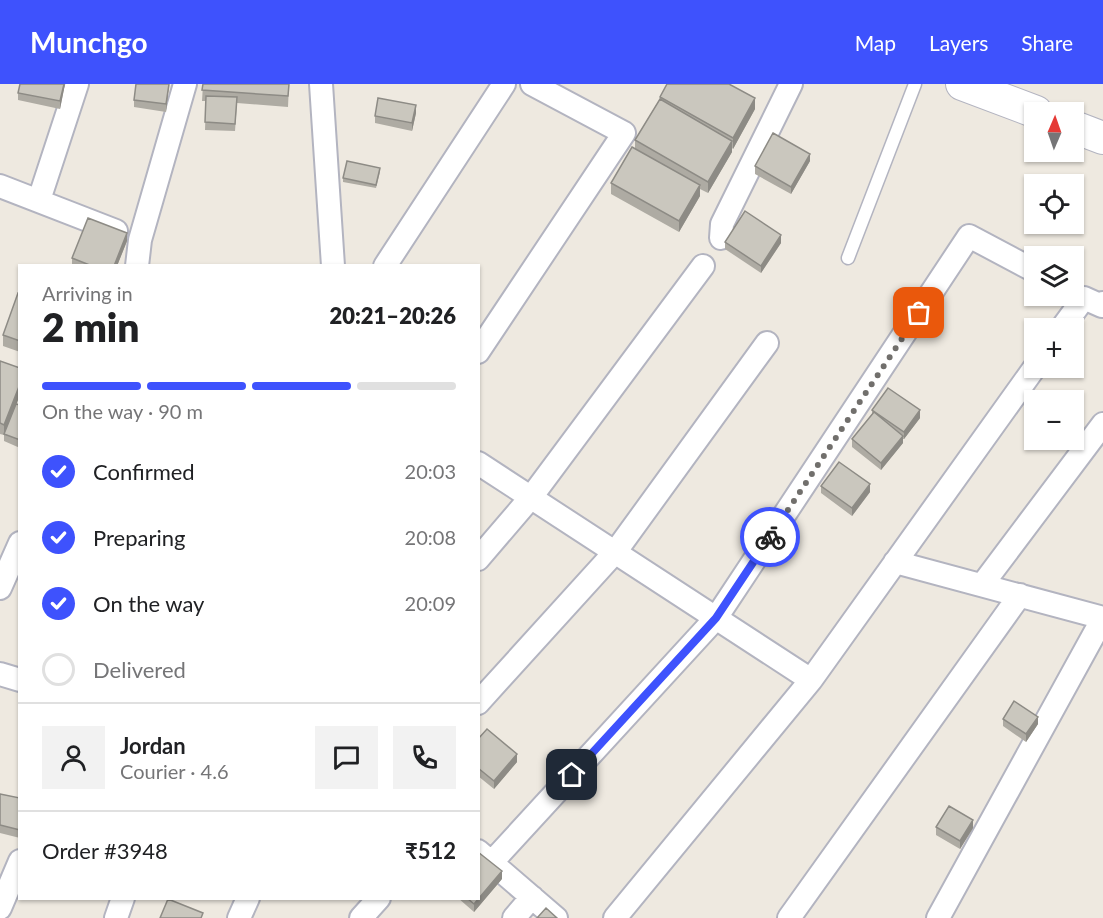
<!DOCTYPE html>
<meta charset="utf-8">
<style>
:root{--surface:#fff;--page:#f2f2f2;--text:#202124;--muted:#757577;--line:#e0e0e0;--accent:#3e52fd}
body{margin:0;font-family:Lato,sans-serif;background:var(--page);color:var(--text);height:100vh;display:flex;flex-direction:column;font-size:22px;white-space:nowrap}
*{box-sizing:border-box;margin:0}
p{font-size:20px;color:var(--muted)}
.icon{flex:none;width:33px;height:33px;fill:none;stroke:currentColor;stroke-width:2;stroke-linecap:round;stroke-linejoin:round}
.map{position:relative;flex:1;overflow:hidden}
.panel{position:absolute;left:18px;top:180px;width:462px;height:636px;display:flex;flex-direction:column;background:var(--surface);border-radius:0px;box-shadow:0 2px 4px #0004}
.panel>*{flex:none}
.needle{width:39px;rotate:2deg}
.buttons{position:absolute;left:1024px;top:18px;display:grid;gap:12px}
.buttons a{display:grid;place-items:center;width:60px;height:60px;border-radius:0px;background:var(--surface);box-shadow:0 2px 4px #0004;font-size:30px}
.pin{position:absolute;display:grid;place-items:center;width:51px;height:51px;color:#fff;margin:-26px;border-radius:12px;box-shadow:0 3px 9px #0006}
.courier{position:absolute;display:grid;place-items:center;width:60px;height:60px;margin:-30px;border:4px solid #3e52fd;border-radius:50%;background:#fff;color:#222;box-shadow:0 2px 8px #0007}
.headline em{font-style:normal;font-weight:800}
.headline div{display:flex;flex-direction:column-reverse}
.headline{display:flex;align-items:center;justify-content:space-between;height:102px;padding:0 24px}
h1{font-size:39px;font-weight:800;line-height:45px}
.bar{display:grid;grid-template-columns:repeat(4,1fr);gap:9px 6px;align-content:center;height:72px;padding:0 24px}
.bar i{height:8px;border-radius:4px;background:var(--line)}
.bar .selected{background:var(--accent)}
.bar p{grid-column:span 4}
.line{display:flex;align-items:center;gap:15px;padding:0 24px;border-top:2px solid var(--line)}
.line div{flex:1}
.round{display:grid;place-items:center;flex:none;width:63px;height:63px;border-radius:0px;background:var(--page)}
ol{padding:0 24px;list-style:none}
li{display:flex;align-items:center;gap:18px;height:66px}
li p{margin-inline-start:auto}
li .icon{padding:6px;border-radius:50%;background:var(--accent);color:#fff;stroke-width:4}
li:last-child{color:var(--muted)}
li i{width:33px;height:33px;border:3px solid var(--line);border-radius:50%}
header{display:flex;align-items:center;gap:36px;box-sizing:border-box;height:84px;padding:0 30px;background:var(--accent);color:#fff}
header strong{font-size:28px}
nav{display:flex;gap:33px;margin-inline-start:auto;font-size:21px}
.map>svg:first-child{display:block}
</style>
<header>
<strong>Munchgo</strong>
<nav><a>Map</a><a>Layers</a><a>Share</a></nav>
</header>
<div class="map">
<svg width="1103" height="834" viewBox="0 0 1103 834">
<rect width="100%" height="100%" fill="#eee9e0"/>
<g fill="none" stroke-linecap="round" stroke-linejoin="round">
<defs>
<path id="lane" d="M848,174l67,-174"/>
<path id="street" d="M321,0l12,182
M0,102l116,45
M39,116l38,-116
M721,154l1,-14 69,-140
M137,182l3,-26 45,-156
M385,182l119,-182
M1062,244l22,-30 18,8 1,-3
M478,268l146,-219 -92,-49
M478,379l333,217
M478,475l54,-63 171,-230
M895,478l208,56
M982,501l121,-161
M0,504l20,-45
M0,590l20,6
M478,619l138,-152 151,-208
M478,767l78,67
M492,778l224,-244 253,-382 66,35
M0,824l20,-47
M116,834l7,-20
M239,834l9,-20
M361,834l18,-20
M514,834l18,-21
M615,834l196,-238 224,-313
M789,834l231,-323
M938,834l165,-300"/>
<path id="secondary" d="M962,0l74,28
M1074,43l29,11"/>
</defs>
<use href="#lane" stroke="#b3b4c0" stroke-width="15"/>
<use href="#street" stroke="#b3b4c0" stroke-width="26"/>
<use href="#secondary" stroke="#b3b4c0" stroke-width="34"/>
<use href="#lane" stroke="#fff" stroke-width="12"/>
<use href="#street" stroke="#fff" stroke-width="22"/>
<use href="#secondary" stroke="#fff" stroke-width="32"/>
</g>
<path fill="#aeaba3" d="M20,0h45l-5,25 -42,-9v-7z
M169,0l-3,28 -32,-5v-7z
M203,0h86l-1,23 -51,-4 -2,28 -30,-1 1,-29h-4z
M660,13l95,12 -22,40 -1,-1v4l-24,41 -8,-4v7l-21,36 -68,-38v-11l24,-34v-9l25,-41z
M416,29l-4,18 -37,-8v-7z
M810,77l-19,33 -36,-20v-8z
M380,88l-4,16 -33,-6v-4z
M127,157l-10,25h-45v-8z
M725,158l56,1 -20,30 -36,-24z
M20,210v58l-17,-6v-11z
M0,277l14,47 4,-4v-4l2,-4v52l-16,-7v-6l-4,-1z
M872,326l48,8 -16,21h-1v4l-22,27 -29,-23v-8l20,-25z
M821,402l49,6 -18,24 -31,-23z
M1003,635l35,5 -12,18 -23,-16z
M478,655l39,23 -23,27 -16,-13z
M0,710l20,4v40l-20,-5z
M936,743l37,1 -13,21 -24,-14z
M502,795l-28,33 -16,-14h20z"/>
<path fill="#8d8b85" d="M64,0h1l-5,25v-8z
M169,0l-3,28v-8z
M755,14v11l-22,40v-11z
M416,21v8l-4,18v-8z
M732,57v11l-24,41v-11z
M810,70v7l-19,33v-7z
M700,101v11l-21,36v-11z
M127,149v8l-10,25h-3z
M781,151v8l-20,30v-7z
M20,300v11l-16,41v-11z
M920,326v8l-16,21v-7z
M903,352v7l-22,27v-7z
M870,400v8l-18,24v-8z
M1038,633v7l-12,18v-8z
M517,670v8l-23,27v-8z
M973,736v8l-13,21v-8z
M502,787v8l-28,33v-8z"/>
<path fill="#cac7be" stroke="#8d8b85" stroke-width="1.5" d="M20,0h44l-4,17 -42,-8z
M136,0h33l-3,20 -32,-4z
M203,0h86l-1,12 -86,-6z
M667,0h62l26,14 -22,40 -73,-41z
M206,12l31,1 -2,27 -30,-2z
M378,14l38,7 -4,18 -37,-7z
M660,15l72,42 -24,41 -73,-42z
M773,49l37,21 -19,33 -36,-21z
M632,63l68,38 -21,36 -68,-38z
M347,77l33,7 -4,17 -33,-7z
M745,127l36,24 -20,31 -36,-24z
M88,134l39,15 -13,33h-22l-20,-8z
M18,209l2,1v47l-17,-6z
M0,277l20,7v16l-16,41 -4,-2z
M888,304l32,22 -16,22 -32,-22z
M16,320l4,1v35l-16,-6z
M874,328l29,24 -22,27 -29,-24z
M839,378l31,22 -18,24 -31,-22z
M1014,617l24,16 -12,17 -23,-15z
M487,645l30,25 -23,27 -16,-13v-29z
M0,710l20,4v32l-20,-5z
M949,722l24,14 -13,21 -24,-14z
M478,768l24,19 -28,33 -7,-6h11z
M168,815l35,14 -2,5h-41z
M546,824l11,10h-20z"/>
<g fill="none" stroke-linecap="round" stroke-linejoin="round">
<path stroke="#716f6c" stroke-width="6" stroke-dasharray="0 10.8" d="M770,453l149,-224"/>
<path stroke="#3e52fd" stroke-width="8" d="M572,691l144,-157 54,-81"/>
</g>
</svg>
<div class="buttons">
<a><svg class="needle" viewBox="-14 -14 28 28"><path d="M0-13l5 13h-10z" fill="#e53935"/><path d="M0 13l5-13h-10z" fill="#757577"/></svg></a>
<a><svg class="icon" aria-label="locate" viewBox="0 0 24 24"><circle cx="12" cy="12" r="6"/><path d="M12 2v4M12 18v4M2 12h4M18 12h4"/></svg></a>
<a><svg class="icon" aria-label="layers" viewBox="0 0 24 24"><path d="M12 4l9 5-9 5-9-5zM3 14l9 5 9-5"/></svg></a>
<a>+</a>
<a>−</a>
</div>
<div class="pin" style="left:919px;top:229px;background:#ea580c"><svg class="icon" aria-label="bag" viewBox="0 0 24 24"><path d="M5 8h14l-1 12H6zM9 8a3 3 0 0 1 6 0"/></svg></div>
<div class="pin" style="left:572px;top:691px;background:#1f2937"><svg class="icon" aria-label="home" viewBox="0 0 24 24"><path d="M3 11l9-7 9 7M6 9v11h12V9"/></svg></div>
<div class="courier" style="left:770px;top:453px"><svg class="icon" aria-label="bike" viewBox="0 0 24 24"><circle cx="6" cy="16" r="4"/><circle cx="18" cy="16" r="4"/><path d="M6 16l4-8h5l3 8M10 8l3 8H6M13 5h3"/></svg></div>
<section class="panel">
<div class="headline"><div><h1>2 min</h1><p>Arriving in</p></div><em>20:21–20:26</em></div>
<div class="bar"><i class="selected"></i><i class="selected"></i><i class="selected"></i><i></i><p>On the way · 90 m</p></div>
<ol>
<li><svg class="icon" aria-label="check" viewBox="0 0 24 24"><path d="M5 12l5 5 9-10"/></svg>Confirmed<p>20:03</p></li>
<li><svg class="icon" aria-label="check" viewBox="0 0 24 24"><path d="M5 12l5 5 9-10"/></svg>Preparing<p>20:08</p></li>
<li><svg class="icon" aria-label="check" viewBox="0 0 24 24"><path d="M5 12l5 5 9-10"/></svg>On the way<p>20:09</p></li>
<li><i></i>Delivered</li>
</ol>
<div class="line" style="height:108px"><a class="round"><svg class="icon" aria-label="person" viewBox="0 0 24 24"><circle cx="12" cy="8" r="4"/><path d="M4 21q1-7 8-7t8 7"/></svg></a><div><b>Jordan</b><p>Courier · 4.6</p></div><a class="round"><svg class="icon" aria-label="chat" viewBox="0 0 24 24"><path d="M4 5h16v11H9l-5 4z"/></svg></a><a class="round"><svg class="icon" aria-label="phone" viewBox="0 0 24 24"><path d="M5 4h4l2 5-3 2q2 4 5 5l2-3 5 2v4C11 20 4 13 5 4z"/></svg></a></div>
<div class="line" style="height:78px"><div>Order #3948</div><b>₹512</b></div>
</section>
</div>
